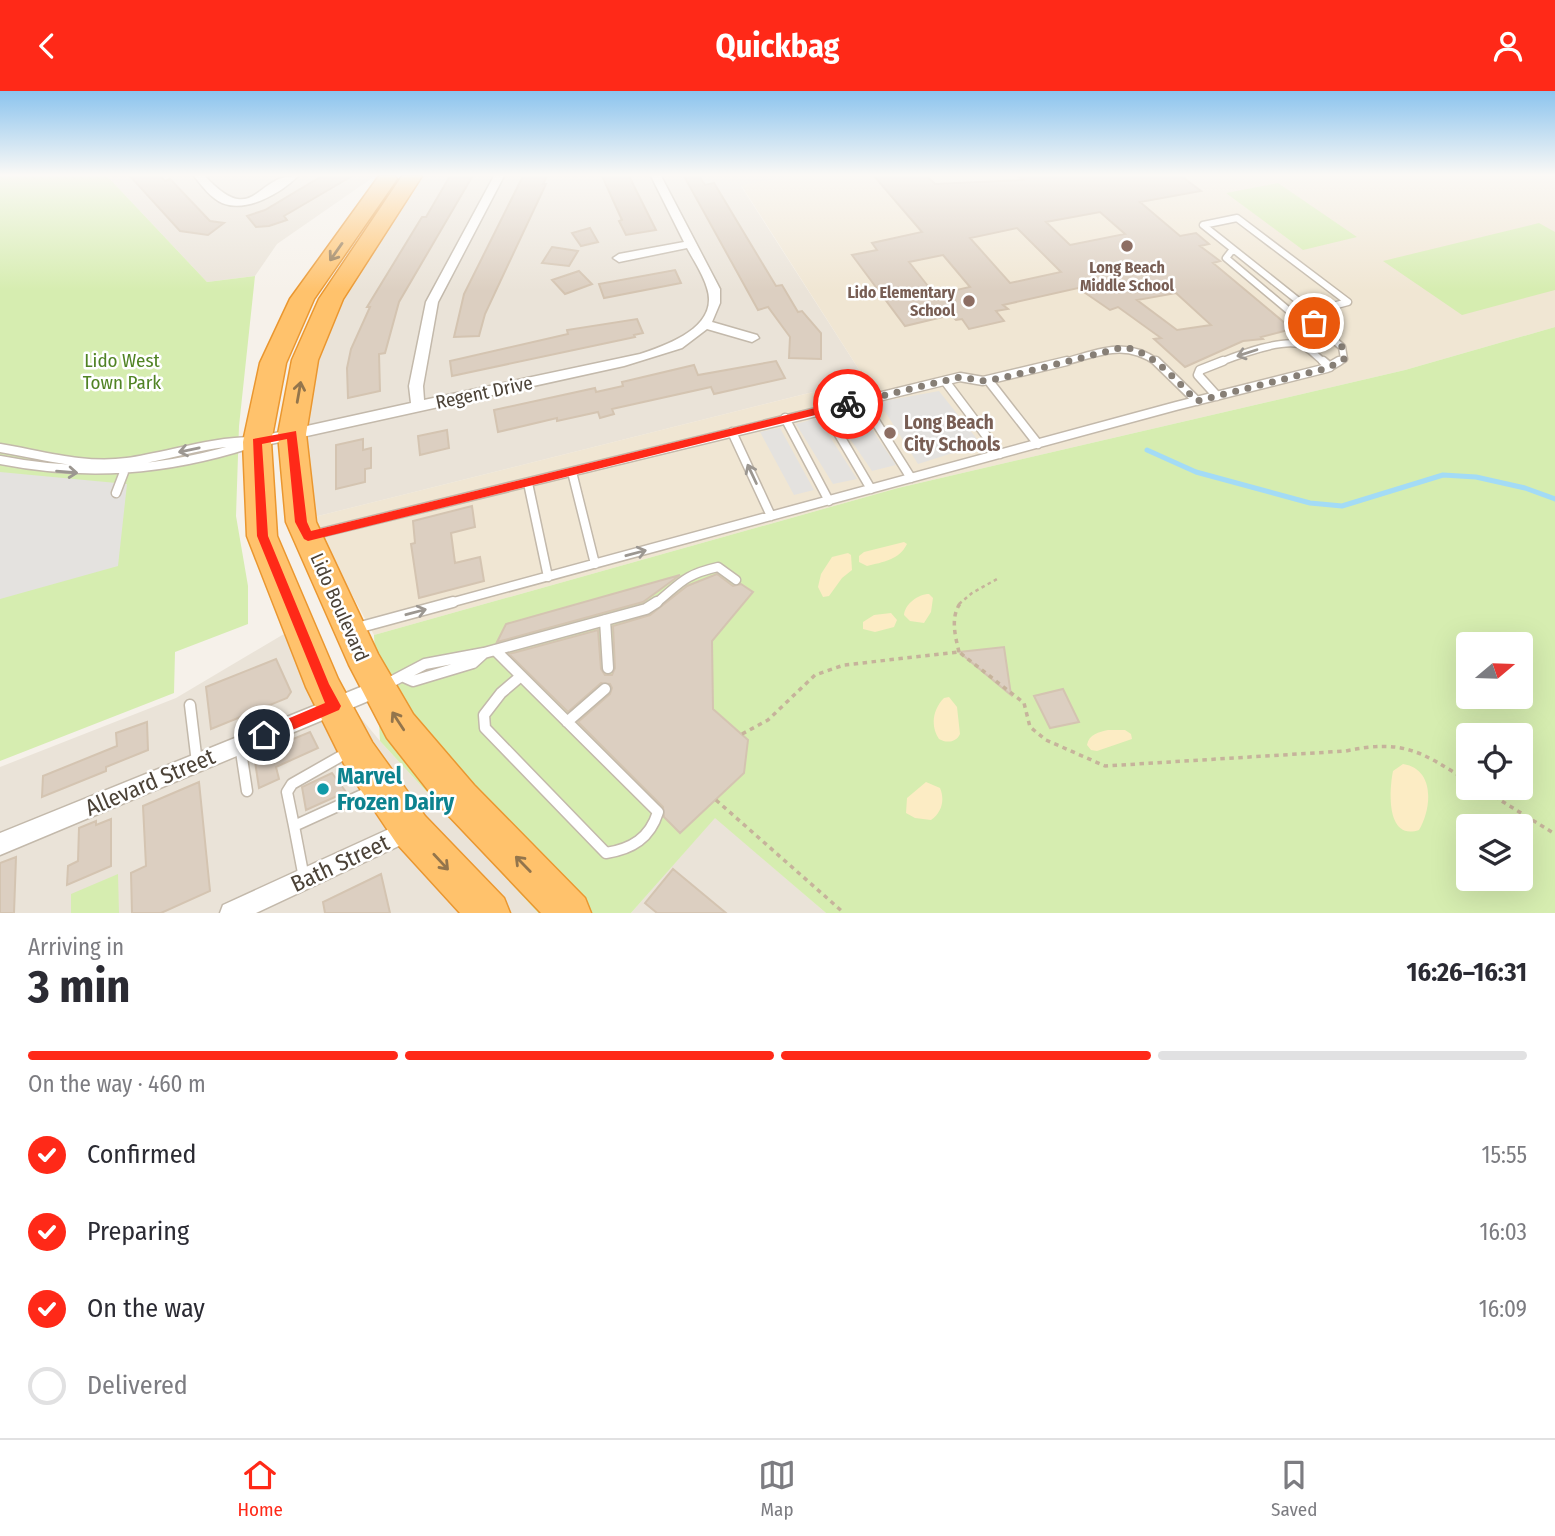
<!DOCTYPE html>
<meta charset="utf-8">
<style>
:root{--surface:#fff;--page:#f7f7f7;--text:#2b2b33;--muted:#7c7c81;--line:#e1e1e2;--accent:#ff2918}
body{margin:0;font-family:"Fira Sans Condensed",sans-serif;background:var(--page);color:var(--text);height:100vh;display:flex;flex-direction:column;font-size:26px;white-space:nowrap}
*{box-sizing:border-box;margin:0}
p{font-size:23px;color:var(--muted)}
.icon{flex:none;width:38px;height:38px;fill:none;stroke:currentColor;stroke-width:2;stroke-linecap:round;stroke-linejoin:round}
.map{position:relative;height:822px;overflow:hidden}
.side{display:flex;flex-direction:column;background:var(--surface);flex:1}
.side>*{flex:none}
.needle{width:46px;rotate:71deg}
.buttons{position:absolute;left:1456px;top:541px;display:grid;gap:14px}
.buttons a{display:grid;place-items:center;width:77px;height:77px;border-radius:7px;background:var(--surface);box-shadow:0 7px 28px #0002;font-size:35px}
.pin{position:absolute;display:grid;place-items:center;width:60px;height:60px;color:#fff;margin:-30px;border:4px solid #fff;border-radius:50%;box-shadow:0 2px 7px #0007}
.courier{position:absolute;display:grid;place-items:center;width:70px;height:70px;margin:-35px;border:5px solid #ff2918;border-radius:50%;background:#fff;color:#222;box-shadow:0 2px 9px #0007}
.head em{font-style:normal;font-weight:700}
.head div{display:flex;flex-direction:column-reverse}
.head{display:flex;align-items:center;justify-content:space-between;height:119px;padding:0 28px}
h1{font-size:46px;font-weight:700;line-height:52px}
.bar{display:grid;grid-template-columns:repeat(4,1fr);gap:10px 7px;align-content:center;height:84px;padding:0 28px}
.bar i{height:9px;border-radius:5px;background:var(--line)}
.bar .current{background:var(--accent)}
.bar p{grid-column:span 4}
ol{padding:0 28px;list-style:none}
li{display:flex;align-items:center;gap:21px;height:77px}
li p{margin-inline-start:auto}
li .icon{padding:7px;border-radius:50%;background:var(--accent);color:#fff;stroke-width:4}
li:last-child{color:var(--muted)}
li i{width:38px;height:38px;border:4px solid var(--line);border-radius:50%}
header{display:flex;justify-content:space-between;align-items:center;height:91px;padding:0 28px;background:var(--accent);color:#fff;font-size:32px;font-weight:700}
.tab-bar{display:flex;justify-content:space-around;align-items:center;height:98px;border-top:2px solid var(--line);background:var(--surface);font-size:19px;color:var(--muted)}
.tab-bar a{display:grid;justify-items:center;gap:4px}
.tab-bar .current{color:var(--accent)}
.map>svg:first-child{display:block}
</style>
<header><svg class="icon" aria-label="back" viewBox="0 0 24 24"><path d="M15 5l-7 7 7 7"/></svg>Quickbag<svg class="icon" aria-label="person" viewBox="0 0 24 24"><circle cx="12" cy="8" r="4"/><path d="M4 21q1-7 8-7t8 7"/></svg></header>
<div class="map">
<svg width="1555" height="822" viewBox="0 0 1555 822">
<rect width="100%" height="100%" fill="#f6f1ea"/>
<path fill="#eae3d8" d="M107,85h268l-98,68 -22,32 -48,6z
M414,85h380l-53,10 124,193 -555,139 -10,-135 34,-82z
M289,540l91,110 158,172h-538v-146l176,-69z
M715,726l111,96h-195z"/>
<path fill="#f0e6d3" d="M794,85h761v151l-150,43 -507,118 -524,147 -64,-117 555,-139 -124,-194z"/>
<path fill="#d6edb0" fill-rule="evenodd" d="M0,85h107l100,106 48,-6 -16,150 -3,90 12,70v38l-73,28 -1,41 -174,68z
M1278,92l79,54 -54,13 -77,-57z
M1539,132l16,9v58l-93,25 -79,-54z
M1555,236v586h-729l-111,-95 -84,95h-93l-158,-172 -6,-106 524,-147 507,-118zM1468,553h53v53h-53zM1468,644h53v52h-53zM1468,735h53v53h-53z
M118,783l1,39h-48v-19z"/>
<path fill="#fcecc4" d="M904,451l3,2c-8,16 -24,18 -40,22l-8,-4v-6l5,-4z
M848,462l3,2 1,15 -10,8 -13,18 -6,1 -5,-10 3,-13 11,-17z
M929,503l4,4 -2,14 -7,11 -14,-2 -6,-6c1,-11 14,-21 25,-21z
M891,522l6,7 -3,7 -19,5 -12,-3v-7l11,-7z
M949,606l8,10 3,27c-4,9 -14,9 -21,5 -9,-13 -6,-30 5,-41z
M1108,639h17l6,4 1,5 -35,12 -6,-1 -4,-5c2,-11 12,-13 21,-15z
M1403,673c32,5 29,44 16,66 -33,11 -30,-39 -26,-59z
M926,691l14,6c5,12 2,24 -9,32l-16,-2 -9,-5 1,-15z"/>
<path fill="#e4e2df" d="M939,300l42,53 -63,20 -39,-62z
M857,316l39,58 -24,6 -39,-57z
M818,327l39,61 -24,5 -37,-60z
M780,337l34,62 -20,5 -34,-63z
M0,381l127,12 -9,82 -118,33z"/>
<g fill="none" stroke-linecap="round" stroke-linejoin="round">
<path stroke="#a3dbf6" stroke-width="5" d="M1147,359l49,22 114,31 32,3 101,-31 33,2 49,11 30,11"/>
</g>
<path fill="#dccfc1" stroke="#d4c4b1" stroke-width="2" fill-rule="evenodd" d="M130,85h30l5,5 5,-2 40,42 14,2 -16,12 -28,-4z
M322,85h30l-68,40 3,4 -18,6 -13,1 -9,-11 18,-6z
M450,85l22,1 -73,125 -14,51 -6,1 1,37 -32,7 -1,-30 4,-19 19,-42h-3l55,-90h4z
M523,85h24l-4,8h3l-61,130 -6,22 -25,1 10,-43z
M602,85h27l27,54 -30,5 -7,-14 3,-1z
M684,85h15l6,9 9,-2 62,103 6,-1 16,27 4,-1 19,22v26l-32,-1 1,-21 -22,-30 -10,3z
M874,85h53l8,8 88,-4 -5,-4h163l20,15 -61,11 40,34 16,-3 13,11 -9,2 20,15 -7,2 79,66 -31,8 2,2 -20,2 -58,26 -31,-28 7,-1 -43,-31 -8,3 -32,-22 -75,17 5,4 -12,2 8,10 -35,8 -7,-10 -6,1 -5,-5 -46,11 -53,-71 25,-5 -5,-7 50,-11zM1100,121l25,22 -55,11 -24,-23zM1017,137l44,44 -51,11 -40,-45zM943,164l27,32 -35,8 -26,-33zM1176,202l35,32 -34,5 -40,-30z
M590,137l8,14 -17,4 -9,-13z
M552,156l26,4 -9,15 -27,-3z
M675,179l6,13 -77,15 -5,-14z
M579,180l13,13 -27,10 -13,-14z
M637,228l6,14 -9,2 1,2 -183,39 -2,-15 118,-27 -1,-4z
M776,270l9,17 -71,16 -3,-7 -99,22 2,5 -14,4 -2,-6 -41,9v-3l-59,14 -4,-22 101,-22 1,4 27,-6 -1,-4 72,-17 4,10z
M447,339l2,18 -29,7 -2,-19z
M363,348v11l8,-2v20l-6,1v13l-29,7v-44z
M472,415l3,21 -24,6 4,30 25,-6 4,24 -65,17 -8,-54 4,-1 -2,-22z
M717,483l16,12 8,-2 12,8 -41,49 1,68 35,31 -4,33 -64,60 -16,-16 -1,-10 -85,-85 32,-28 2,-6 -2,-4 -9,-1 -33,29 -59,-58 89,-24 3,39 4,6h7l3,-7 -2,-42 37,-11 37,-29z
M680,484l-37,27 -146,40 9,-18z
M1004,556l7,48 -52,-43z
M276,568l15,33 -4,6 -76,31 -5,-42z
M1063,598l16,33 -29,6 -16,-32z
M147,631l1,28 -42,17v4l-64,26 1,-21 74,-30 -1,-13z
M310,641l8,16 -42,19 3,12 -20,9 -5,-33z
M332,682l14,19 -40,18 -4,-23z
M199,691l11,109 -49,22h-29l-1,-40 15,-7 -3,-60z
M111,728v47l-44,19 1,-19 10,-5 1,-33 17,-7v4z
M16,766l-2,56h-14v-50z
M673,778l53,44h-69l-12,-10z
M381,783l9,39h-65l-2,-11z"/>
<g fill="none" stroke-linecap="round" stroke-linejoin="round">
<defs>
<path id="lane-far2" d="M1233,158l-7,9 62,52 15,4
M1311,220l-108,-86 34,-7 111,84 -45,12 39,33 2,12 -8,4
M1060,272c38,-9 63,-25 98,0
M1218,272c18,-7 68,-27 86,-17 7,4 14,12 21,17"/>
<path id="lane-far1" d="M1156,270l41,40
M1323,270l7,6
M988,289l50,64
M945,290l55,73
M1217,305l-19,-21 2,-5 23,-9
M862,309l49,78
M824,318l47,80
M785,327l44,83
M732,341l39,84
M0,357c42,7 84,20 127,14 43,-6 83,-21 127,-21
M0,369c86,17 166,11 250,-16
M572,381l23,92
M528,392l20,94
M116,402l8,-21
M312,444l648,-158 23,4 84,-20
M446,513l730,-198 151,-38 12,-7
M655,513c26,-21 28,-29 63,-37l18,13"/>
<path id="lane" d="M605,529l3,48
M357,537l96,-26
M495,559l163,162c-8,26 -26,37 -52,41l-121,-125 -1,-13 17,-22 20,-17
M484,562l162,-44 11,-7
M387,593l38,-20 59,-11 -11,10 -60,18 -9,-4
M190,614l7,58
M567,631l38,-33
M240,654l7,46
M350,660l-58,33 -5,8 7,34 79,-36
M294,735l10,52"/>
<path id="street" d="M194,85h11c50,54 50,-3 93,0 -17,17 -51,37 -76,27 -11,-5 -20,-17 -28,-27z
M494,85h10l-66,126 -15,84 1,14 216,-46c27,-9 80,-27 67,-66 -4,-14 -13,-27 -20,-40l-68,14 -6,-4 6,-4 65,-12 -33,-66h10l59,113v14l-8,19 45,13 2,3 -7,4 -45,-13 -25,19 -58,18 -367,81 -5,-1 -2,-4 2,-4 5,-1 154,-34 -2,-17 17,-84z
M378,589l7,2 2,6 -2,6 -385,161v-22z
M411,728l7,4 4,7 -4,7 -162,76h-36l3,-8z"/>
<path id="highway" d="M379,85h16l2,3 -83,120 -28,64 -15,79 6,94 61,143 34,63 53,74 79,82 6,15h-50l-63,-69 -51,-76 -40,-81 -59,-151 -4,-94 17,-79 30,-64z
M402,85h20l-79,123 -25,61 -12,74 10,88 62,132 35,60 61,71 111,113 6,15h-50l-95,-100 -59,-75 -38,-73 -63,-143 -8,-88 14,-74 27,-61z"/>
</defs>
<use href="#lane-far2" stroke="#c3b9ab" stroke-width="9"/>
<use href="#lane-far1" stroke="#c3b9ab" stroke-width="11"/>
<use href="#lane" stroke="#c3b9ab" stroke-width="13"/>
<use href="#street" stroke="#c3b9ab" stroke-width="3"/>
<use href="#highway" stroke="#ea9730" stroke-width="3"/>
<path stroke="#c6b39b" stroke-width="2.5" stroke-dasharray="3.5 3.5" stroke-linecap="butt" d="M959,513l13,-11 25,-14"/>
<path stroke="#c6b39b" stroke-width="3.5" stroke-dasharray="4.5 4.5" stroke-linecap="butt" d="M959,561c-4,-17 -9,-35 2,-50
M742,643l26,-14 47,-45 29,-10 115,-13 65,51 6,24 16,13 59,26 241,-15c57,-12 74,0 122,30
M1479,696l76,47
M716,709l128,113"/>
<use href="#lane-far2" stroke="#fff" stroke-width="6"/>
<use href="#lane-far1" stroke="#fff" stroke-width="8"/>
<use href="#lane" stroke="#fff" stroke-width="10"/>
<use href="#street" fill="#fff" fill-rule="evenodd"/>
<use href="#highway" fill="#ffc26c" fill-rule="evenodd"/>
</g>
<defs><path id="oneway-shaft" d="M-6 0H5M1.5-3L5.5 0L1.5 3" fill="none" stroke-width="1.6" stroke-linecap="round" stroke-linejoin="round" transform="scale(1.75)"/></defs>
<g stroke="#93754c">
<use href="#oneway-shaft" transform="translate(336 161) rotate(125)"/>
<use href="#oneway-shaft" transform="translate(299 301) rotate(-80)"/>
<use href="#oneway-shaft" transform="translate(398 630) rotate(-123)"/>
<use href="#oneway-shaft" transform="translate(441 771) rotate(47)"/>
<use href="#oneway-shaft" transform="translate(523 773) rotate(-134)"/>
</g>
<g stroke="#9c9791">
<use href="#oneway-shaft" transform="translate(1247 262) rotate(162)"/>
<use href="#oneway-shaft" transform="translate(189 359) rotate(168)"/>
<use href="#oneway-shaft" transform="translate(67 381) rotate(5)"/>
<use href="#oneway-shaft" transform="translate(752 383) rotate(-115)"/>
<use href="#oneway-shaft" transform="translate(636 462) rotate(-15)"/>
<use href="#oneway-shaft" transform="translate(416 521) rotate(-15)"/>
</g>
<linearGradient id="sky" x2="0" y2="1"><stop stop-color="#8cc4ee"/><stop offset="0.42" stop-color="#fbf9f6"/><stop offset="1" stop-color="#fbf9f6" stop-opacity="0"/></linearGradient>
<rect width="1555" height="200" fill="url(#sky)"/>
<path fill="#ff2918" d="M848,309l5,4 -1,2 -544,135 -4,-2 -9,-17 -8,-83 -25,5 6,92 61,148 12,22 -2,4 -70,30h-10v-9l66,-28 -68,-167 -4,-97 43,-8 11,91 4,9z"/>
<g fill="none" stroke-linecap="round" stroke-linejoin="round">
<path stroke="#877f76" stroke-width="7" stroke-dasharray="0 12.6" d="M848,313l112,-27 24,4 18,-3 122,-31c31,6 51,33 73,54l131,-33 16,-9 -2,-12 -28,-24"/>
</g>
<g fill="#8d6e63" stroke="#fff" stroke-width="2.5">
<circle cx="1127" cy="155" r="7"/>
<circle cx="969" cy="210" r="7"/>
<circle cx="890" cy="342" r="7"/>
</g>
<circle fill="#0f9aa8" stroke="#fff" stroke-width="2.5" cx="323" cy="698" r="7"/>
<g text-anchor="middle" stroke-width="5" stroke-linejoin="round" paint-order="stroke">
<g font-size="16" font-weight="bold" fill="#785e54" stroke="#fff">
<text x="1127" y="182">Long Beach<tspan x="1127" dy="18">Middle School</tspan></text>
<text x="955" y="207" text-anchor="end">Lido Elementary<tspan x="955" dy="18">School</tspan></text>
</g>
<g font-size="19" fill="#508324" stroke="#fff">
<text x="122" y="276">Lido West<tspan x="122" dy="22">Town Park</tspan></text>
</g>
<g font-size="19" fill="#4b4237" stroke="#fff">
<text transform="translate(484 301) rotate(-12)" y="7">Regent Drive</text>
<text transform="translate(340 516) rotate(66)" y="7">Lido Boulevard</text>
</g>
<g font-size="19" font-weight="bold" fill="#785e54" stroke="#fff" text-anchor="start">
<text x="904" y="338">Long Beach<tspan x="904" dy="22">City Schools</tspan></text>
</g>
<g font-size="23" font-weight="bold" fill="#0d838f" stroke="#fff" text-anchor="start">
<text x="337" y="693">Marvel<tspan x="337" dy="26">Frozen Dairy</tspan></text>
</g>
<g font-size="23" fill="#4b4237" stroke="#fff">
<text transform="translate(150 691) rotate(-23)" y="8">Allevard Street</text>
<text transform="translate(340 772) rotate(-25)" y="8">Bath Street</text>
</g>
</g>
</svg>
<div class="buttons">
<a><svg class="needle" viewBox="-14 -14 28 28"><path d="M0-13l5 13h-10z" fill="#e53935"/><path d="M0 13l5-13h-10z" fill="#7c7c81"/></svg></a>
<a><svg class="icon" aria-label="locate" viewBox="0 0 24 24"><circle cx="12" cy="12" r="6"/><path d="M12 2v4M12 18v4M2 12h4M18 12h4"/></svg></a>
<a><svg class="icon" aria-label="layers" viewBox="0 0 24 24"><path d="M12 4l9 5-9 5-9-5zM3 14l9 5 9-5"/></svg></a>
</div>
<div class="pin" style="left:1314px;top:232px;background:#ea580c"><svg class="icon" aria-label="bag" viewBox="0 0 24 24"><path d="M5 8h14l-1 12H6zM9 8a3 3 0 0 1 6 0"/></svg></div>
<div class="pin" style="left:264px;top:644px;background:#1f2937"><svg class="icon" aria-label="home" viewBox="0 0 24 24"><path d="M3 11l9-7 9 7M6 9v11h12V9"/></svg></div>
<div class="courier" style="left:848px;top:313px"><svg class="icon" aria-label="bike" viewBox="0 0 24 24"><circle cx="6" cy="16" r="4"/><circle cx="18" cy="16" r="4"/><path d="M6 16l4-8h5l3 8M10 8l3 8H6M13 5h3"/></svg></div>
</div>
<section class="side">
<div class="head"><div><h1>3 min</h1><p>Arriving in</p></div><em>16:26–16:31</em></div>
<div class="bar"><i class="current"></i><i class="current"></i><i class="current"></i><i></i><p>On the way · 460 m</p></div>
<ol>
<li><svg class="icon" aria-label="check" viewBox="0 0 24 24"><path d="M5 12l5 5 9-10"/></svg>Confirmed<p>15:55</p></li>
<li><svg class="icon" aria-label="check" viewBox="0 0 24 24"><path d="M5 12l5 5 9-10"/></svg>Preparing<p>16:03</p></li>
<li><svg class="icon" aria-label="check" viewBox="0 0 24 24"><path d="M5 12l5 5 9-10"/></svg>On the way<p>16:09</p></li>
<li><i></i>Delivered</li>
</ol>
</section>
<nav class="tab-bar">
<a class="current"><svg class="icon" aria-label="home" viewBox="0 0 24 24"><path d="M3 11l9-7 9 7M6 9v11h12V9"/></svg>Home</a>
<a><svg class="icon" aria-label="map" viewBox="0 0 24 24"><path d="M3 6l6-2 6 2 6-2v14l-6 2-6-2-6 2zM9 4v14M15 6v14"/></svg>Map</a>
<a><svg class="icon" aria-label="saved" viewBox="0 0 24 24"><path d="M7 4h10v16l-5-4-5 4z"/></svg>Saved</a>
</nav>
